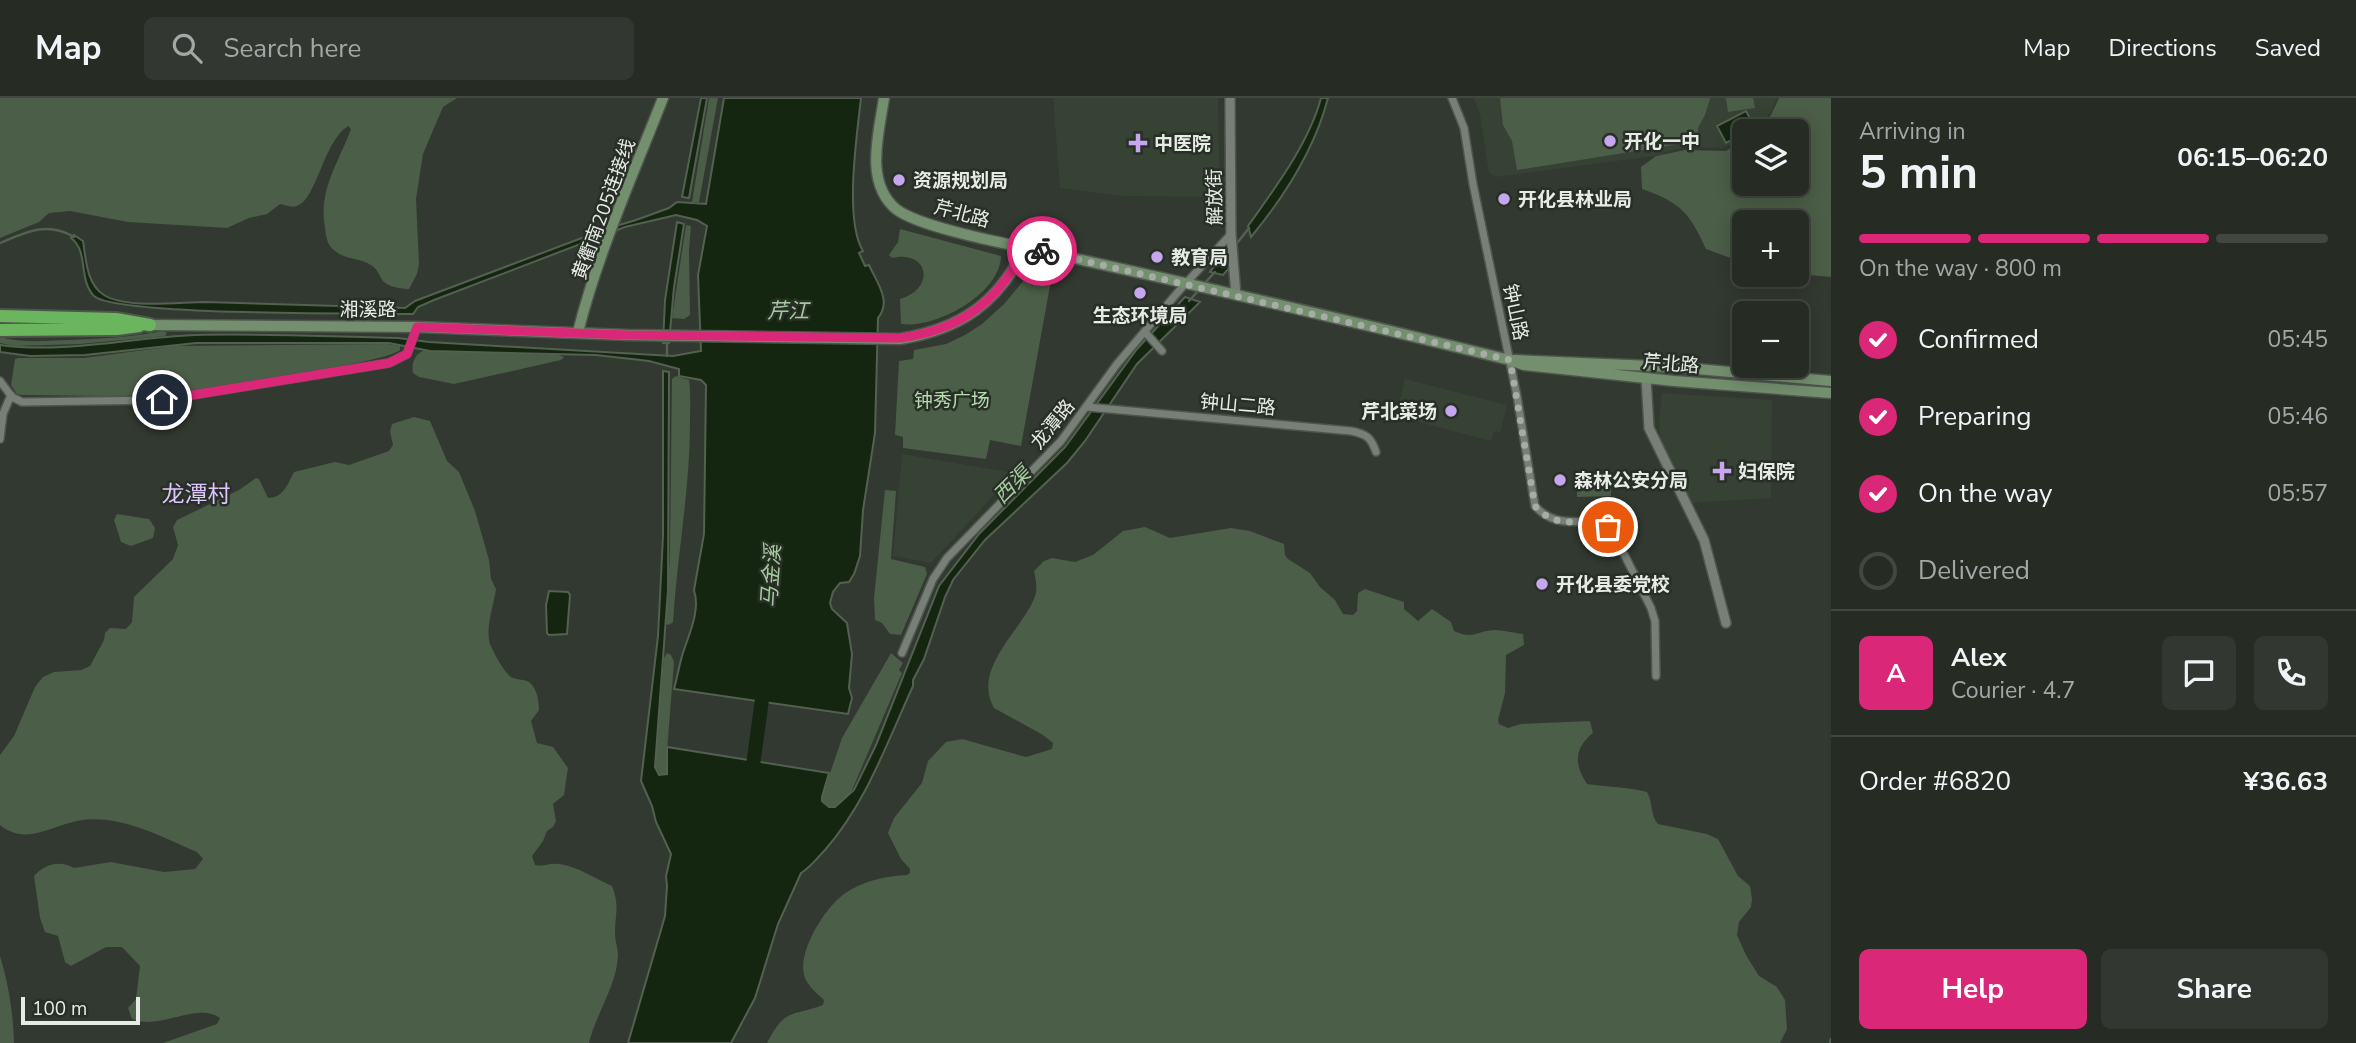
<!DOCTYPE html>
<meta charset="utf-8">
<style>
:root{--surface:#262b24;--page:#323731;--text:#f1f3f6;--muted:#a4a7a6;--line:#424741;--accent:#db2777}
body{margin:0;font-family:"Nunito Sans","Noto Sans SC",sans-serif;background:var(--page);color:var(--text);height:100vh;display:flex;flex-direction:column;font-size:26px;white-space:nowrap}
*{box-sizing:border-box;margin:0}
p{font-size:23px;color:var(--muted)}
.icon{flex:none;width:38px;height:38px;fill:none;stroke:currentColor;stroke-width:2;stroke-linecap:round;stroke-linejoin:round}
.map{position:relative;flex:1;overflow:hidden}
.sheet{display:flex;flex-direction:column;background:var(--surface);width:525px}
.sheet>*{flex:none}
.tools{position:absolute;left:1732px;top:21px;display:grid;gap:14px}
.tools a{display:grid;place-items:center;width:77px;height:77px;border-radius:10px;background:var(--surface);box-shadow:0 4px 18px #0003,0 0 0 2px var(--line);font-size:35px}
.scale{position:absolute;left:21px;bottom:18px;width:119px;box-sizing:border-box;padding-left:7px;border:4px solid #e6ebe5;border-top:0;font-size:19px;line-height:24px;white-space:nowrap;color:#e6ebe5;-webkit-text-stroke:5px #282f26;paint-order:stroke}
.pin{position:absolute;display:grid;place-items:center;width:60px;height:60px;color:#fff;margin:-30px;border:4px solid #fff;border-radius:50%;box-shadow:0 2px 7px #0007}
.courier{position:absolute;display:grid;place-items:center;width:70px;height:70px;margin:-35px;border:5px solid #db2777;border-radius:50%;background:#fff;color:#222;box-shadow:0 2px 9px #0007}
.summary em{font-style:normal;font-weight:700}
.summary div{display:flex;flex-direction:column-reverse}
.summary{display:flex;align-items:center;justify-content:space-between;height:119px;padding:0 28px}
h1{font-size:46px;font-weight:700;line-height:52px}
.bar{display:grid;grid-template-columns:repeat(4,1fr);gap:10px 7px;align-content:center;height:84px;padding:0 28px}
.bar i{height:9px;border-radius:5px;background:var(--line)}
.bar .selected{background:var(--accent)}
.bar p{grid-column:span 4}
.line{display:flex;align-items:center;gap:18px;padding:0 28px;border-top:2px solid var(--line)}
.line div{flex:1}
.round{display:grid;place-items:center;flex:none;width:74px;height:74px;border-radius:10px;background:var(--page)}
ol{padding:0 28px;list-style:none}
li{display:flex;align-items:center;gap:21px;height:77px}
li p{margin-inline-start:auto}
li .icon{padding:7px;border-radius:50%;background:var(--accent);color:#fff;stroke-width:4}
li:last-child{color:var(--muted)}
li i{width:38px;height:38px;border:4px solid var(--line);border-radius:50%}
.primary-button{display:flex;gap:14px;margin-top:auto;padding:14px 28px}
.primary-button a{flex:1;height:80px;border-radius:10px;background:var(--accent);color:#fff;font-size:28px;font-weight:700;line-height:80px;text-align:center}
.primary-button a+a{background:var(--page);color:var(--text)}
header{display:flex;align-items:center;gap:42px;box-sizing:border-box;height:98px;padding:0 35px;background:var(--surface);border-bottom:2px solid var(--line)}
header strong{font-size:33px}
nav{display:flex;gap:38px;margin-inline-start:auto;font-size:24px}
.search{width:490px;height:63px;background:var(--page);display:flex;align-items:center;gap:18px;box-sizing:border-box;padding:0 24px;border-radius:10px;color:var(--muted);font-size:26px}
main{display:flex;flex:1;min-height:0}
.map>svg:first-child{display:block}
</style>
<header>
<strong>Map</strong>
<div class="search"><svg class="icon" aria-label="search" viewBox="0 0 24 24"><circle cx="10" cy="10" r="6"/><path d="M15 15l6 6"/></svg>Search here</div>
<nav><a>Map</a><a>Directions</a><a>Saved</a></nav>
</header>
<main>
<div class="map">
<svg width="1831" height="945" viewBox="0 0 1831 945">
<rect width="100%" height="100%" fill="#323930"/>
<path fill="#364234" d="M1053,0h165l2,99 -98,-1 -62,-8z
M1473,0h304l-5,12 -13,18 -6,3h-8v5l-21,12 -39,-1 -31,9 -158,21 -7,-4 -9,-59z
M1405,281l102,26 -7,28 -6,-1 -3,9 -95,-25z
M1662,295l110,7 -1,98 -82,5 -28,-59 -2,-23z
M902,356l106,18 -3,11 -74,80 -38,-7z"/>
<path fill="#4b5e47" d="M0,0h457l-14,9 -20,47 -7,45 3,65 -2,10 -8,15c-7,0 -21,-2 -26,-8 -4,-5 -5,-12 -12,-16 -11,-7 -25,-5 -36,-14 -8,-6 -9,-14 -10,-24 -7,-37 14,-65 26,-98l-3,-3c-25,16 -31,73 -51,80 -6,2 -12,-1 -17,-2l-13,10 -18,4 -22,10 -99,-6 -58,-11 -21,2 -10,9 -39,16z
M709,0h9l-19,104h-7z
M1500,0h210v1l-5,16 -7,13 1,13 -182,29 -5,-29 -9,-16z
M1726,0h27l2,10 -27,4z
M1779,0h52v179l-34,-3v-52h-52v43l-9,-5 -30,-11c-17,-37 -25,-46 -64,-60l-1,-22 15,-11 29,-6 41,1 19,-12v45h52v-53h-40l14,-16z
M686,127l5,1 -2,24 1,65 -6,4 -12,-1z
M900,131l101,27c-1,38 -65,73 -100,68l-1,-25c36,-10 29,-50 -8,-41l-3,-3 9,-13z
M1042,168l11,3 -32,177 -31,-6 -4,19 -83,-11v-11l-8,-2 4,-74 14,-2 1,-9 32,-6 19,-9 17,-11 23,-21 29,-35z
M164,233l3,2 -2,3 -85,8 -66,2 -14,-3v-6c21,6 44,4 66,3 34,-1 65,-3 98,-9z
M387,246l13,2v4c-12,13 -221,44 -250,45 -43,2 -85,0 -128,0l-5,-1 -6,-9 4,-26 3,-1h66l91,-12z
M423,253l136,4 5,2 -3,3 -107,24 -35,-7 -6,-4c-2,-9 2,-19 10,-22z
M676,278l13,4c2,14 1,29 1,43 0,67 -13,133 -17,199l-4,3 -3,-1 4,-72 2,-173z
M414,319l16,4 17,40 12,11 16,39 14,49 2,19 5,10c-2,16 -11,38 -6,55 4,9 13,27 21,33 5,3 11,2 16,4 10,5 12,20 12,29l-8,11 6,22 16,4 15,21 -4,27 -11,9 3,17 -3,6 -6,4 -4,10 -11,15 3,9c9,2 15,-2 23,-1 17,1 38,15 54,22 8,21 3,27 3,48 0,7 3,14 3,21 -1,31 -22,58 -29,88h-426l54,-19 3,-6c-23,-17 -60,13 -88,1l-4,-11 8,-9 4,-33 -18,-19h-16l-35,19 -6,-4 -7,-26 -13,-4 -5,-14 -6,-42c11,-12 25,-16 40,-8l37,-6 53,10 31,-3 8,-10 -6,-7c-35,-15 -75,-37 -115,-32 -29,4 -55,27 -82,5v-70l14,-19 21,-49 8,-10 11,-5 27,-2 9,-4 14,-26 1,-7 5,-5 16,1 6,-7 2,-25 39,-38 5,-14 -5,-18 4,-7 62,-30 17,-12 3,1 9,19c15,0 20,-14 26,-26l41,-10 14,3 40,-14 4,-6 -3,-14 2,-7z
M1577,379h34v19l-34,1z
M885,392l11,1 -5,68 34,8 2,7 -26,61 -11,-1 -8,-11 -7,-3 -1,-22z
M117,416l32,5 6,9 -2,10 -22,8 -10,-4 -7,-22z
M1145,429l25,11 61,-10 19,3 34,13 1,11 3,4 22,14 10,14 15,13 8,14 10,1 4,-4 1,-18 7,-4 39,13v7l14,12 14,-12 19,13 3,9c19,9 23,0 40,-1 9,0 20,3 29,4l1,11 -18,10 -1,38 -7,27 1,4 9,4 13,-4 69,-3 3,12c-19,15 -19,32 -6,51 20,3 40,3 60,8 6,10 3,23 11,32l49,10 11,5 20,37 12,10 2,13 -1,8 -12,15 -2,13 9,20 13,21 18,11 8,13 2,29 -7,14h-1013c18,-35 23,-26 56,-38l1,-5c-7,-6 -18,-16 -20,-25 -6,-25 21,-67 40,-81 18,-13 42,-18 63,-19l3,-2v-4l-9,-10 -13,-26 6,-15 28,-35 6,-22 18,-19 16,-3 64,18 26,-8 1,-6 -10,-8 -49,-27c-22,-39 26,-76 40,-109 4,-9 2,-18 0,-28l10,-10 8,-3 23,4 18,-7 30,-24z
M667,555l4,2 3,7 -8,102 1,10h-7l-5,-8 9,-108z
M891,555l12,10 -4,7 3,3 -52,122 -9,9 -11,3 -7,-5 -1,-5 20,-59z
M0,858c9,30 13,56 14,87h-14z"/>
<path fill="#142610" stroke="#536150" stroke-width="2" d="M701,0h6l-18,100 -7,-1z
M724,0h137c-4,37 -17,122 2,153l-4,2 6,13 4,-1c8,18 23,36 9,53l-3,115 -12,77 -3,46 -6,18 -5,8 -9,1 -7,9 -3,11 2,6 15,14 5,31 -3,34 3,10 -4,16 -174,-25c3,-11 5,-22 8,-33 6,-20 19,-45 12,-66l10,-56 2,-149 -5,-5 -22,-4v-7l-30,-8 -53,-6 -166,-4 -41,-8h-193l-111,12 -55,1 -30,-4v-7c66,9 131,-8 196,-10 67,-2 135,2 202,3l31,4 244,14 28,-5 -3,-76 9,-49 -10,-6 -21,-5 -51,12 -191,73 -16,7 -5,7c-45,-1 -297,2 -319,-18 -16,-16 -5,-45 -23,-58l3,-3 9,6c3,17 3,43 21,54 22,14 75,7 101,7 67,2 133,4 200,6l10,-7 188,-71 33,-10 33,-12 8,-6 29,2z
M1321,0h7c-13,50 -44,99 -77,139l-3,-11c27,-38 61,-83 73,-128z
M1746,13l9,17 -10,3v2l-19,10 -9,-17z
M677,124l7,2 -10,63 -5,56h-6l2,-43z
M1227,152l4,16 -8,9 -13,-3z
M1185,199l15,5 -63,62 -52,77 -18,22 -82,77 -32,40 -8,17 -21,62 -11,21v6c-26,57 -47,117 -88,164 -8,8 -14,17 -24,23l-23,51 -23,74 -24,45h-103l37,-127 2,-30 -1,-10 5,-22 -15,-32 -4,-16 -11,-25 17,-145 5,-100v-165l6,1 -1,218 -13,177 4,8 8,-1v-27l162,26 -7,24v4l7,6h6l19,-17 22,-45 63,-159 40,-52 86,-87 72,-98z
M549,493l19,1 2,3 -3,39 -18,1 -2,-2 -1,-28z"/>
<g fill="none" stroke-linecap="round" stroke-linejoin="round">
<path stroke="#536150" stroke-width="2.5" d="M0,145c26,-11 47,-22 74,-6
M1234,149l15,-19
M1203,187l12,-13
M1189,203l10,-11
M667,258v-14
M1830,945l1,-4"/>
<path stroke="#142610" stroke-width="14" d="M751,682l13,-95"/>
<defs>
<path id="minor" d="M1452,0l12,30 9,56 44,212 18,110c25,28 52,6 77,24l39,78 4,13 1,55
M1145,234l17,19
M0,283l12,16 10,5 140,-2 227,-37 18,-9 10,-27
M1087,309l264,24c15,3 20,6 25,21
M0,341l3,-25 8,-19
M902,555l31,-74 14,-21 114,-117 56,-77 61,-72 53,-58"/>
<path id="tertiary" d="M1230,0l1,136 5,61
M1646,280l3,50 55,112 22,83"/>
<path id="secondary" d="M884,0c-5,35 -20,84 12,111 25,20 128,38 163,46 151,33 301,68 451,105l14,5 150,16 157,12
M150,227l267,2 211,8 272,4c61,-10 98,-36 125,-91
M578,234c20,-80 55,-157 85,-234
M1514,262l161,7 156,14"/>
<path id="motorway" d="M0,218l116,3 34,6
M0,232l117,-1 22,-3"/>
</defs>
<use href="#minor" stroke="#4e554d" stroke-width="10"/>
<use href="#tertiary" stroke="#4e554d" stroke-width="12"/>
<use href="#secondary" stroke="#4e554d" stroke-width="13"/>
<use href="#motorway" stroke="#4e554d" stroke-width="16"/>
<use href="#minor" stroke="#777f76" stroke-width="7"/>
<use href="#tertiary" stroke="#777f76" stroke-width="9"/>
<use href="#secondary" stroke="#738f6e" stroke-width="10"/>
<use href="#motorway" stroke="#6ab55d" stroke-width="12"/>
</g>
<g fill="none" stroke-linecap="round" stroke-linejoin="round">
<path stroke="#a7ada6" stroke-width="7" stroke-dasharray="0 12.6" d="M1042,153l468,109 25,146c23,26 46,10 73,21"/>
<path stroke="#db2777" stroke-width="9" d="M162,302l227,-37 18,-9 10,-27 211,8 272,3c60,-8 99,-36 125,-91l17,4"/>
</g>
<g fill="#c7a6f0" stroke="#282f26" stroke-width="2.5">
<circle cx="1610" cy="43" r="7"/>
<path d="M1134.5 34.5h7v7h7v7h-7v7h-7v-7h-7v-7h7z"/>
<circle cx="899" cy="82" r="7"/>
<circle cx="1504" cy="101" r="7"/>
<circle cx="1157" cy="159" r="7"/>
<circle cx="1140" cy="195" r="7"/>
<circle cx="1451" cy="313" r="7"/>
<path d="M1718.5 362.5h7v7h7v7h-7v7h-7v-7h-7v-7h7z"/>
<circle cx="1560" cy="382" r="7"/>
<circle cx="1542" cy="486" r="7"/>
</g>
<g text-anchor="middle" stroke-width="5" stroke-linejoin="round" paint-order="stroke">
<g font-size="19" font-weight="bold" fill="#e6ebe5" stroke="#282f26" text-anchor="start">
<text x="1624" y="50">开化一中</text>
<text x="1154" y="52">中医院</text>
<text x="913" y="89">资源规划局</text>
<text x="1518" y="108">开化县林业局</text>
<text x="1171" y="166">教育局</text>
<text x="1140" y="224" text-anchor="middle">生态环境局</text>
<text x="1437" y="320" text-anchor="end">芹北菜场</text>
<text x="1738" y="380">妇保院</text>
<text x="1574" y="389">森林公安分局</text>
<text x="1556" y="493">开化县委党校</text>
</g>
<g font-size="19" fill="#e6ebe5" stroke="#282f26">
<text transform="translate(1214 99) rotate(-91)" y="7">解放街</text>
<text transform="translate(603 111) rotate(-70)" y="7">黄衢南205连接线</text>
<text transform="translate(962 115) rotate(15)" y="7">芹北路</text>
<text x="368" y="218">湘溪路</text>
<text transform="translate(1516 214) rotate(78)" y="7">钟山路</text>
<text transform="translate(1671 265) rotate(5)" y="7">芹北路</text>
<text transform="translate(1238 306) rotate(5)" y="7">钟山二路</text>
<text transform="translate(1052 326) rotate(-51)" y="7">龙潭路</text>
</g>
<g font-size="19" fill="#b4dcac" stroke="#282f26">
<text x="952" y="309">钟秀广场</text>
</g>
<g font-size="21" font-style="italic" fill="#a4cb9d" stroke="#282f26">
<text x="788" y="220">芹江</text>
<text transform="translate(1012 387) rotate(-45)" y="7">西渠</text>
<text transform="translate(771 478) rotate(-86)" y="7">马金溪</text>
</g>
<g font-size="23" fill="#ddc5fd" stroke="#282f26">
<text x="196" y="404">龙潭村</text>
</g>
</g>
</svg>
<div class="tools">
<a><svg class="icon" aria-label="layers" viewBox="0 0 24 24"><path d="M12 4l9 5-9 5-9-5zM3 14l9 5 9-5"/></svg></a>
<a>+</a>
<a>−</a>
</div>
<div class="scale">100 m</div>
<div class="pin" style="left:1608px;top:429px;background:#ea580c"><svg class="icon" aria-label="bag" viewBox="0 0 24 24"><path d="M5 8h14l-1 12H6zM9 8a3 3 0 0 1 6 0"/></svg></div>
<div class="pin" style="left:162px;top:302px;background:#1f2937"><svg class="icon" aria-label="home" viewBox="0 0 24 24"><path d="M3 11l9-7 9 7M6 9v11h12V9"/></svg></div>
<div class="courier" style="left:1042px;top:153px"><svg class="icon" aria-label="bike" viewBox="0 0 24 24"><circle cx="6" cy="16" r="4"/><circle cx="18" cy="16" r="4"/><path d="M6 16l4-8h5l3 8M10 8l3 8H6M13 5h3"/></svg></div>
</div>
<section class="sheet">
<div class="summary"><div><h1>5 min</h1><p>Arriving in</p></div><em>06:15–06:20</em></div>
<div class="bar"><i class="selected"></i><i class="selected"></i><i class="selected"></i><i></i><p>On the way · 800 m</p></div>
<ol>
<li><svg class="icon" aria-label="check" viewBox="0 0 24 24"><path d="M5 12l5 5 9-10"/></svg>Confirmed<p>05:45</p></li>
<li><svg class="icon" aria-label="check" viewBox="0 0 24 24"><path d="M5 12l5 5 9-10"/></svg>Preparing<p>05:46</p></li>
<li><svg class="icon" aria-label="check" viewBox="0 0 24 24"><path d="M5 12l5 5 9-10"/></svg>On the way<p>05:57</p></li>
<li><i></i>Delivered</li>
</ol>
<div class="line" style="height:126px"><b class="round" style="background:var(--accent);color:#fff">A</b><div><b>Alex</b><p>Courier · 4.7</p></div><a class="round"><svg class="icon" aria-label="chat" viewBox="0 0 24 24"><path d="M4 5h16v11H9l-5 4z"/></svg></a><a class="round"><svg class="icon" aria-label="phone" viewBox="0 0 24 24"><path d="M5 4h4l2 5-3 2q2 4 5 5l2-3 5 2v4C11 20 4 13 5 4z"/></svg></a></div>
<div class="line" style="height:91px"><div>Order #6820</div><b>¥36.63</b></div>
<div class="primary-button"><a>Help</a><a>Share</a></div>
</section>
</main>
